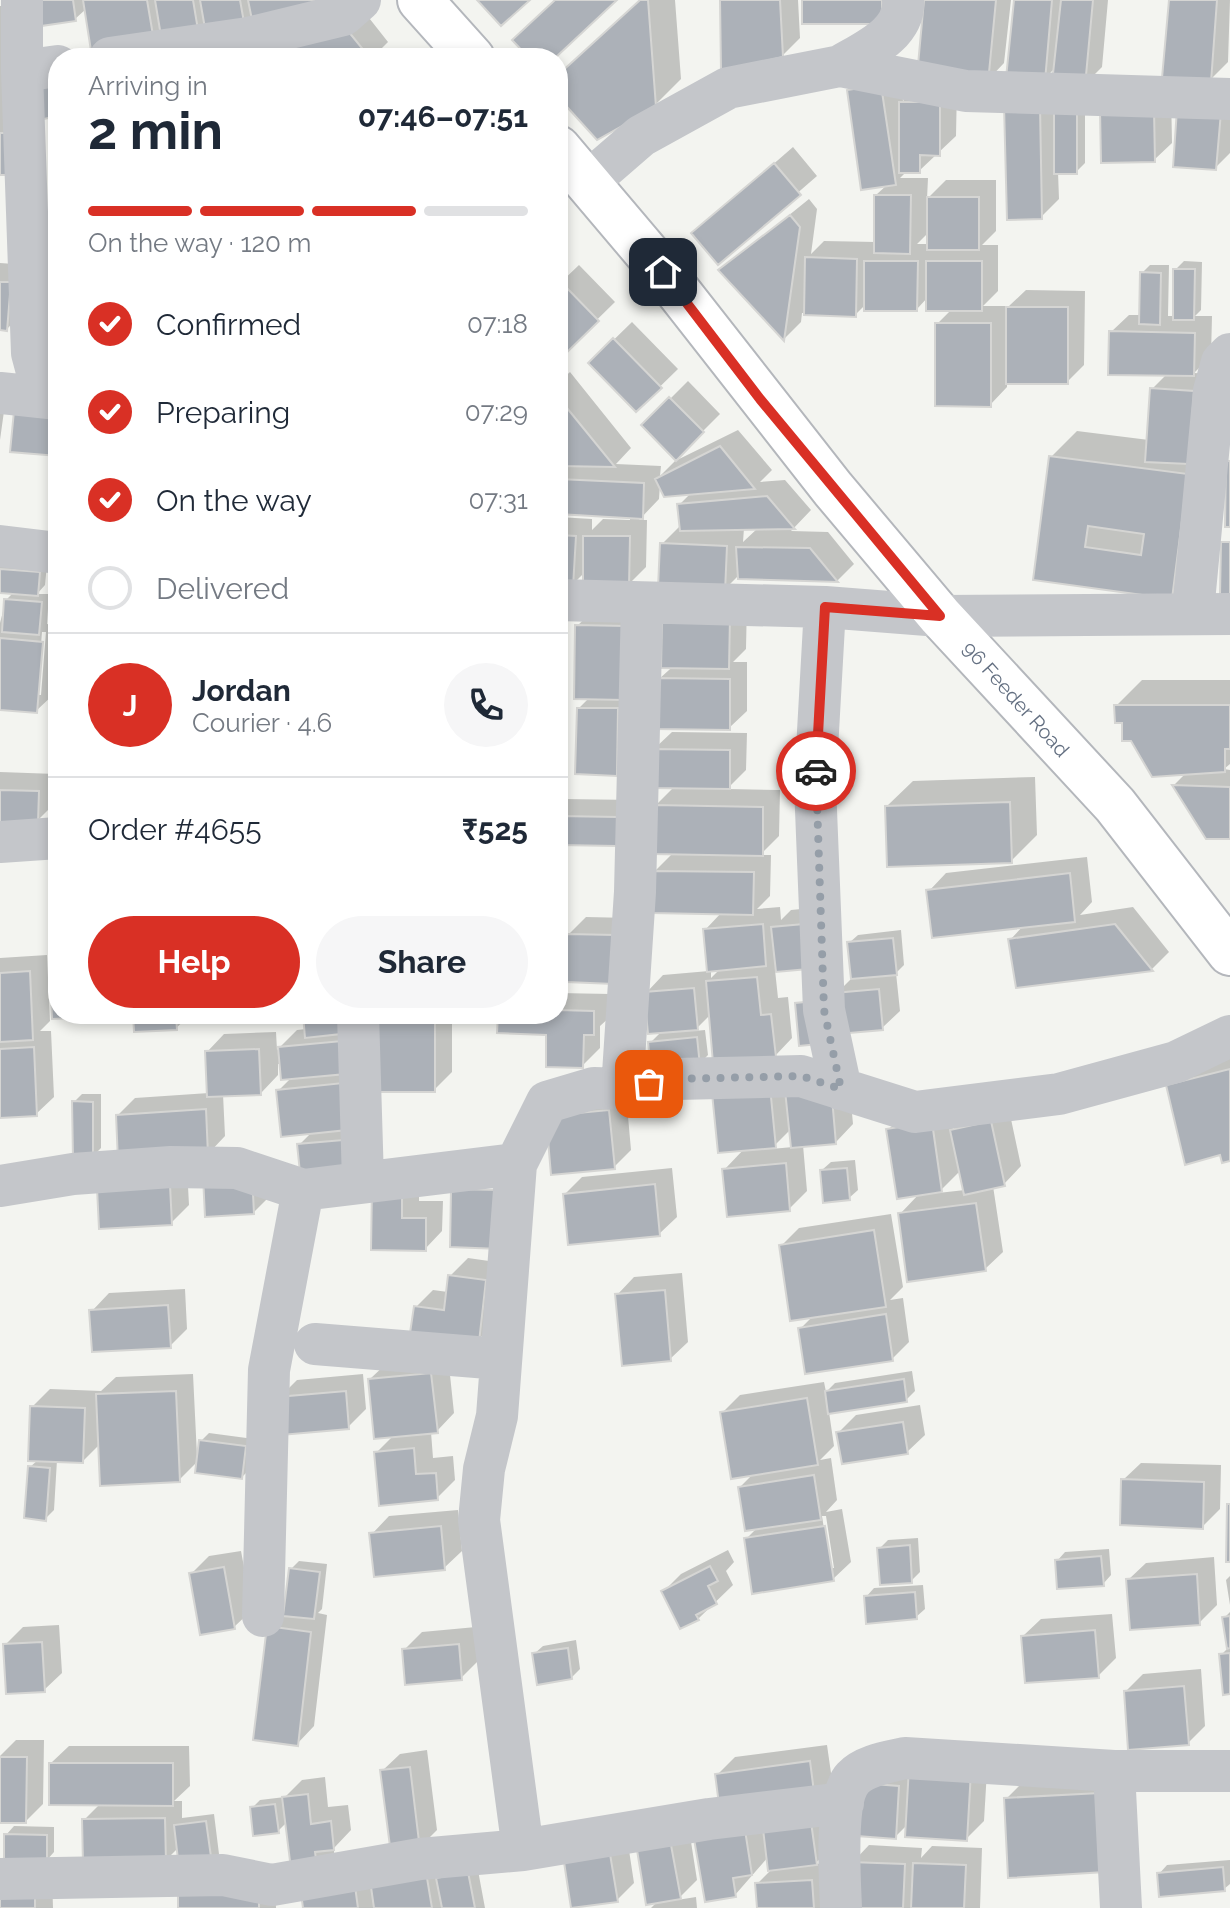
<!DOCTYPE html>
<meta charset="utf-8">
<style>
:root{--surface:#fff;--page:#f6f6f7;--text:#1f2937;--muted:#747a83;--line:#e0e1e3;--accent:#d93025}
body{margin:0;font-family:Raleway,sans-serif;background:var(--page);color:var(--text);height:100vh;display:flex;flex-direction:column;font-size:30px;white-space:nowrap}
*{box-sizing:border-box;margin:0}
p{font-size:26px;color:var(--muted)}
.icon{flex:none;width:44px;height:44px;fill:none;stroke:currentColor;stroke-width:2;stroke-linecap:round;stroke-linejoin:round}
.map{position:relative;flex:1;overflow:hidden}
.details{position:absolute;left:48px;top:48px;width:520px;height:976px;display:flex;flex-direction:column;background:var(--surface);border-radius:32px;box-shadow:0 4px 12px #0003}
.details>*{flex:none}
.pin{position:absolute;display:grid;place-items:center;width:68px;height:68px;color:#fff;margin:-34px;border-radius:16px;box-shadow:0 4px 12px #0006}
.courier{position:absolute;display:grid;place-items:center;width:80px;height:80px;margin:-40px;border:6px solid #d93025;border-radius:50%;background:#fff;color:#222;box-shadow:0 2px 10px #0007}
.summary em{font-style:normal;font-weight:700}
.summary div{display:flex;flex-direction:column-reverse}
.summary{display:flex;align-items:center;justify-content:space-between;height:136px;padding:0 40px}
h1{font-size:52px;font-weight:700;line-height:60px}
.bar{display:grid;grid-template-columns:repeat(4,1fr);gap:12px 8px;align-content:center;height:96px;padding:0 40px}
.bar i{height:10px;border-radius:6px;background:var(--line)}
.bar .selected{background:var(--accent)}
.bar p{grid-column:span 4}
.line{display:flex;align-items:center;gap:20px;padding:0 40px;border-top:2px solid var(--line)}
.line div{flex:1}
.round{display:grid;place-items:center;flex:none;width:84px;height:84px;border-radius:42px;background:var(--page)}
ol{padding:0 40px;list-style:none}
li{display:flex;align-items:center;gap:24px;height:88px}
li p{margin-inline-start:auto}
li .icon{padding:8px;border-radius:50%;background:var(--accent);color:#fff;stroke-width:4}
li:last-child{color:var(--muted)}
li i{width:44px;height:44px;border:4px solid var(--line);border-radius:50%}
.button{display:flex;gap:16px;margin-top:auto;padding:16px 40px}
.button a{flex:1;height:92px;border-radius:48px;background:var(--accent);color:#fff;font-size:32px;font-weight:700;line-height:92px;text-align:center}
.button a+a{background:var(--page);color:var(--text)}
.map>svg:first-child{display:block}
</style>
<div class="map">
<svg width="1230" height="1908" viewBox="0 0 1230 1908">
<rect width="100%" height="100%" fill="#f3f4f0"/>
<path fill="#0003" fill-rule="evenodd" d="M39,0h296l-171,39 -78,-30 -11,10z
M641,0h34l6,79 -26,26 -97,-11v-17z
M722,0h76l2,38 -18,18z
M926,0h85l-7,63 -17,18z
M1016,0h92l-6,67 -17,17 -29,-17 -12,12z
M1171,0h59l-2,62 -18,18z
M0,6l25,1 -25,166z
M362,9l26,33 -16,16h-105z
M898,69l5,32 15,-16 39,1 -1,50 -37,35h-12l-7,7h28l-1,21 19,-19h50v51l-14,14h16v46l-15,15h26l17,-16 59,1 -1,74 -17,17h-60v5l-17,18 -53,-81 15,-15 -24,-12 -11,12 -51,-5 -11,11 -53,-2 -1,9 -17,17 -63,-69 88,-71 8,10 -6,45 13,-13 52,1v-47l12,-11 -39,-93 18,-18zM929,232v12h-12z
M1171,92l1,51 -18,17 -34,-67z
M1230,94v59l-15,15 -39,-3z
M1085,103v60l-9,9h-18l1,27 -18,18 -35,-111z
M793,147l24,29 -99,86 -24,-29z
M1184,261l18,1 -1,48 -6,6h17l-1,40 -17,17 16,1 -13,197 -26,26 -136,-18 16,-122 26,-26 72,9 3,-51 16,-16 -57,-41 18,-17h12l1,-42 8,-8h19l-1,51h7v-46z
M0,263l28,2 -4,46 -17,18 -7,-1z
M579,265l36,37 -55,54 -2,-71z
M632,322l46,47 -42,41 -46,-47z
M570,372l61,76 -15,16 45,2 -1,10 15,-15 63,-31 34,40 -12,12 25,-2 26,30 -20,21 37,1 26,32 -16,16 -101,-3 -13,13 -62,-46 19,-19 -2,-20 13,-13 -32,-8 -1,15 -20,21h8l-1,47 -18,18 -43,-13 -13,13 -14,-1v-67l34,2v11l11,-11 27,1v-4l-72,-4v-129zM744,528h14l-15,14z
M688,381l32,33 -44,44 -32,-33z
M0,403l5,1 -5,36z
M0,563l47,1 -2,21 -8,9h12l-2,30 11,1v20l-4,49 -18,17 -36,-3v-85l6,-23 8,-8 -14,-1zM42,632h4l-5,63h-4z
M747,600l-1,49 -13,13h14v49l-18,17 -70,-49z
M595,609l47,1 -8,146 -57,16 2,-64 10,-10 -12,-72z
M1142,680h88v84l-6,5 6,1v67h-23l-33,-52 13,-13 -71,-66z
M672,732l75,1 -1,37 -19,19 53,1 -1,46 -19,19h11l-1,41 -13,13 23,-2 1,13 10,-10 41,-4 -14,60 -43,4 3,28 10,-1 4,41 -17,18 -64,-42 -17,17 11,-1 3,25 -9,9 -49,-21 12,-12 -16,-38 17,-18 46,-4 -4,-41 17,-18 -67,-41 19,-19 -19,-46 20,-20 -21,-37zM720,969l-9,9v-8z
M0,772l56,2 -2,30 -17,17 -37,-1z
M1035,777l2,58 -26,26 -124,-55 26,-25z
M564,799l71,1 -1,27 -76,16v-38z
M1087,857l5,45 -12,13 53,-8 36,45 -17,17 -134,16 -8,-45 14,-15 -95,-34 17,-18z
M586,917l45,1 -18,64 -44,-48z
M901,930l3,35 -8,8 4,38 -18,17 -46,-34 17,-17 -4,-34 9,-8z
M47,955l3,66 -10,10h11l3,66 -18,17 -36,2v-158z
M558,963h5l-1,23 -4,4z
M58,968v46l38,1 -42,2 -2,-43z
M558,993l53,1v22l-11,10v22l-18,18 -34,-33 -48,-19h58z
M135,1014h118l-66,4 -11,10z
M305,1014h53l17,143 -76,-12 13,-13 -34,-41 14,-14 -11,-13h-3v11l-17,18 -38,1 2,42 -17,18 -90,-39 17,-17 74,-5 -2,-41 17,-18 52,-2 1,18 20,-20 9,-1z
M368,1014h84v58l-18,18z
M1230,1057v101l-9,-5 -53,-68z
M848,1070l5,54 -17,18 -33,3 4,46 -18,18 -65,-39 21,-22 -31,-54zM791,1129l2,18 -22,2z
M82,1094h19v54l-9,9 -18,-55z
M626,1094l5,56 -17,17 -66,-50z
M949,1105l4,25 17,-17 38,-8 13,61 -17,18 -11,2 10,66 -18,17 -85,-55 20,-21 -32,-63 18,-18zM961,1170l4,20 -27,3z
M855,1160l3,30 -9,8 -27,-28 9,-8z
M187,1168l2,37 -18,18 -70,3z
M672,1168l5,49 -18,17 -94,-40 17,-17z
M419,1170v31h24l-1,30 -17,18 -52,-1z
M205,1177l66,18 -17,17z
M891,1214l12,73 -13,13 13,-2 6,44 -17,17 -92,-30 13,-13 -32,-70 18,-18z
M468,1258l35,5 -7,59 -18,18 -62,-33 17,-17 15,2 2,-16z
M682,1273l6,69 -18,17 -53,-64 17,-18z
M185,1289l2,40 -17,17 -78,-35 17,-18z
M448,1356l6,57 -17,18 -6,1 2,26 20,-2 2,24 -18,18 -61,-45 18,-18 -24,-56 18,-17z
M912,1371l3,20 -9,9 -77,12 5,34 -14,14 11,-2 6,42 -11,12 16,-3 9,53 -18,17 -87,-40 12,-12 -18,-40 14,-14 -32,-60 18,-18 84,-13 2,10 9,-9zM822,1516h4l8,52h-4z
M193,1374l4,82 4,-15 8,-8 45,6 -4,30 -8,8 -44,-16 -19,19 -79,-36 -17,17 -26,-1 -3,50 -8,8 -16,-51 8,-7 -6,-53 18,-18 51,2 15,-14z
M363,1374l3,35 -18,18 -69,-29 18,-18z
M920,1405l5,30 -18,17 -69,-19 18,-18z
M1141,1463l80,2 -1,44 -18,18 -79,-47z
M458,1510l4,41 -18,17 -72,-34 17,-18z
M918,1538l2,34 -9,9 -32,-32 9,-9z
M1109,1549l2,26 -8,9 -46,-23 8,-9z
M728,1550l6,12 -8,9 7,14 -35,34 -34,-28 17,-17z
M241,1551l11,59 -18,17 -43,-53 18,-18z
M1214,1557l3,48 -18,18 -71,-43 18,-17z
M299,1561l28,3 -5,45 -4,4 9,2 -13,111 -17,18 -28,-117 17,-17 5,-41z
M1230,1576v29l-4,-25z
M923,1585l2,24 -9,8 -50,-20 8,-9z
M1230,1612v80l-9,-37 8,-8 -5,-29z
M1112,1614l4,44 -18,18 -75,-40 18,-17z
M59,1625l3,48 -18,17 -39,-45 18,-18z
M476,1627l3,33 -18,18 -57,-28 18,-18z
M576,1640l4,29 -9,9 -37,-24 9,-8z
M1201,1669l4,57 -17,17 -62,-52 17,-17z
M16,1740h28l-1,64 -17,17h-26v-65z
M827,1745l5,35 -18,18 -97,-23 18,-18z
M69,1746h120l1,40 -16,15h8v17l32,-4 5,40 -8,8 -32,-15 -14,14 -81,-41 16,-16 -49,-41z
M427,1750l10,80 -18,18 -37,-77 18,-17z
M988,1754l-4,67 -18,18 -58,-15 -12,12 -34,-52z
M1125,1768l5,76 -124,-45 26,-26z
M325,1777l3,30 20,-2 3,25 -17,18v6l143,11 8,43h-180l-18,-86 -9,9 -26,-23 8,-8 25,-3 17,-17z
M828,1806l5,39 -18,19 14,-1 -4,45h-66l-2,-24 13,-13 -1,-15 -34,39 -39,-56z
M14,1826l40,1v25l-8,9 -40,-26z
M689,1829l8,51 -20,20 19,-3 1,11h-46l8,-8 -20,-49z
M627,1837l7,46 -17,17 -51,-38z
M869,1845l53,3 -1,10 11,-12 50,2 -2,60h-131l3,-45z
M1230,1860v24l-6,5 -65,-15 8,-9z
M52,1876l1,32h-53z
M275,1879l1,29h-96z"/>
<path fill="#acb1b8" stroke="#d5d5d3" stroke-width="2" fill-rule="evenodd" d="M37,0h36l3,21 -35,5z
M83,0h64l8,47 -63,10z
M155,0h38l6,36 -37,6z
M200,0h40l5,28 -39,6z
M248,0h79l-75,20z
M477,0h53l-29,26z
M555,0h62l-62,58h-26l-17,-18z
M640,0h8l8,107 -59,33 -39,-43v-22z
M720,0h60l3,57 -62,14z
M802,0h80v24h-80z
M924,0h72l-8,83 -71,-7z
M1014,0h38l-7,81 -39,-3z
M1061,0h32l-8,86 -33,-3z
M1169,0h48l-6,82 -49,-4z
M344,26l26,32h-105l-3,-16z
M58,79v37l-19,4 -7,-36z
M881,85l15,100 -35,5 -14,-100z
M899,102h41v54l-20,-1v18h-21z
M1004,105h36l2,114 -35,1z
M1154,109l1,53 -54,1 -1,-53z
M1177,109l44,3 -5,58 -43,-3z
M1054,111h23v63h-23z
M0,133h10l-2,42h-8z
M774,163l27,32 -83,70 -27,-32z
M874,195h37l-1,59 -36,-1z
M927,197h52v53h-52z
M790,215l10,12 -16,114 -66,-71z
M805,257l52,2 -1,58 -52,-2z
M864,261h54l-1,50h-53z
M926,261h56v50h-56z
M1173,269h22l-1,51h-21z
M1140,272l21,1 -1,52 -21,-1z
M560,281l39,40 -39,38 -2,-2z
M0,282h11l-4,49 -7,-1z
M58,299v79l-16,-4z
M1006,307h62v77h-62z
M935,323h56v84l-56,-1z
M1109,331l86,2 -1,43 -86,-1z
M613,338l49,50 -26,24 -48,-49z
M1150,388l44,3 -5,73 -44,-2z
M558,397l57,70 -57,-1z
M669,397l35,35 -28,29 -35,-36z
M14,411l44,4v41l-48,-4z
M720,446l35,43 -91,8 -9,-18z
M1049,456l139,18 -16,125 -139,-19zM1088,526l56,8 -3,21 -56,-8z
M1226,461h4v66h-5z
M558,479l86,4 -1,36 -85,-5z
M767,496l28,33 -115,2 -3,-27z
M558,535l18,1 -3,51 -15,-1z
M583,536h47l-1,51 -46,-1z
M1221,542h9v53h-10z
M660,543l67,3 -2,46 -67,-4z
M736,547l74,1 28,34 -100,-3z
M0,569l40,3 -2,24 -38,-3z
M4,599l38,3 -3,33 -37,-3z
M662,615l68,2 -1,52 -68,-1z
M575,625l51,1 -2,74 -50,-1z
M0,638l43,4 -6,71 -37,-3z
M657,678l73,1v51l-74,-1z
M1114,705h116v44h-5v23l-73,5 -21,-36h-9v-18h-7z
M577,708h41l-1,68 -42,-2z
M652,749l78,1v39l-79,-1z
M1172,785l58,2v52h-24z
M0,790l39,1 -1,32 -38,-1z
M1010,802l2,61 -125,4 -2,-61z
M653,805l110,2v49l-110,-2z
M558,816l60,1 -1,29 -59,-1z
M653,871l101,1 -1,43 -101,-2z
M1070,873l5,49 -143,16 -6,-48z
M815,923l4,45 -43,4 -5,-45z
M763,924l3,42 -59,6 -4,-43z
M1115,924l38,47 -137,17 -8,-49z
M567,934l48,1 -1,49 -48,-2z
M893,938l4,37 -46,4 -4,-37z
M30,971l3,69 -33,2v-69z
M50,973h8v41l39,3 -45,2z
M757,977l4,38 10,-1 5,43 -63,6 -7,-82z
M694,988l4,42 -50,4 -4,-42z
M879,989l4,41 -45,4 -4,-41z
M815,1001l4,43 -20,2 -4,-43z
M558,1010l36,1v24h-10l-1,33 -37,-1v-32l-49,-2 1,-19h60z
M133,1014h43l1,16 -43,2z
M185,1014h67l1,3 -68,3z
M303,1014h36l2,20 -36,4z
M366,1014h69v78h-69z
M697,1037l3,29 -49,5 -3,-29z
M342,1041l4,33 -65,6 -3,-33z
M34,1047l3,69 -37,2v-69z
M259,1049l2,46 -54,2 -2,-46z
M1230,1069v92l-8,2 -2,-8 -35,10 -19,-80z
M343,1083l4,47 -66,7 -5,-47z
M831,1086l5,58 -45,4 -6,-58z
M770,1087l6,61 -58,5 -6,-60z
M72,1101l21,1v57h-20z
M206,1109l2,46 -90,6 -2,-46z
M609,1110l6,59 -64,6 -5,-59z
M991,1121l14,65 -41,9 -14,-65z
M932,1122l10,70 -45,7 -11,-70z
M355,1139l3,38 -57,5 -4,-38z
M786,1163l4,48 -63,6 -5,-48z
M847,1168l3,32 -27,3 -3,-33z
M252,1173l2,41 -49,3 -2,-41z
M655,1184l5,52 -92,9 -5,-51z
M170,1185l2,40 -73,4 -2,-41z
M372,1186h30v32h24v33l-55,-1z
M451,1189l51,1 -2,59 -50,-2z
M976,1203l10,68 -79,11 -9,-69z
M874,1230l12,77 -96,14 -11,-76z
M448,1275l38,5 -7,62 -69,-9 4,-27 30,4z
M665,1290l6,71 -49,5 -7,-72z
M168,1305l3,43 -79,4 -3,-42z
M886,1314l7,47 -88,13 -7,-46z
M431,1373l7,60 -64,6 -6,-60z
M904,1379l3,23 -79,12 -3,-23z
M176,1391l4,91 -80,4 -4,-92z
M346,1391l3,38 -68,6 -4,-38z
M807,1398l11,67 -87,14 -11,-67z
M30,1406l55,2 -2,55 -55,-2z
M903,1422l5,32 -66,10 -6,-32z
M199,1440l47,6 -4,33 -47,-6z
M414,1448l2,26 20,-1 2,27 -59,6 -5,-54z
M28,1466l22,2 -4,53 -22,-3z
M814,1475l7,45 -76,11 -7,-44z
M1121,1479l83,3 -1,47 -83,-4z
M1227,1504h3v58h-4z
M441,1526l4,44 -71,7 -5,-44z
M825,1526l9,55 -82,13 -8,-56z
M910,1545l2,38 -32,2 -3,-37z
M1101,1556l3,30 -47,3 -2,-29z
M710,1566l8,15 -10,5 9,18 -21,11 3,5 -19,9 -19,-38z
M224,1567l11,62 -35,6 -11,-62z
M289,1568l31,4 -6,47 -31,-3z
M1197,1574l3,51 -70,5 -4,-51z
M915,1592l2,27 -51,5 -2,-28z
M1230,1616v32l-3,1 -5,-32z
M267,1626l44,6 -13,114 -45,-6z
M1095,1630l4,48 -74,5 -4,-47z
M42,1642l3,50 -39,2 -3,-50z
M459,1644l3,36 -57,5 -3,-36z
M568,1648l4,31 -35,6 -5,-32z
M1230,1653v41l-7,1 -4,-41z
M1184,1686l5,59 -61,5 -4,-59z
M0,1757h27l-1,66h-26z
M810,1761l5,39 -95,12 -5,-38z
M49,1763h124v43l-124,-1z
M410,1767l10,83 -29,4 -11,-84z
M909,1767l62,4 -4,70 -62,-4z
M860,1783l39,3 -3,53 -39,-3z
M1100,1793l5,79 -97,6 -4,-80z
M308,1794l3,30 20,-3 3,29 -19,2 3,22 -26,3 -10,-80z
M275,1804l4,29 -26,3 -3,-29z
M165,1818l1,45 -83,1 -1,-45z
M206,1821l6,43 -33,4 -5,-43z
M811,1822l6,43 -49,6 -5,-42z
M745,1830l7,45 -19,3 3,19 -31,5 -11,-63z
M4,1834l43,1v28l-43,-1z
M671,1845l10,54 -35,6 -9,-55z
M610,1854l8,48 -47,6 -7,-46z
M850,1862l55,2 -2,44h-56z
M913,1863l53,2 -2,43h-53z
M1223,1867l2,24 -66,6 -2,-24z
M426,1872l6,36h-58l-4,-28z
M468,1872l7,36h-33l-6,-30z
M354,1879l4,29h-55l-3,-22z
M812,1880l2,28h-57l-2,-25z
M178,1887l81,9v12h-81z
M0,1893h35v15h-35z"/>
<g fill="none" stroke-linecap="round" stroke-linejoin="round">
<defs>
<path id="primary" d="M420,0l52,58
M558,148l105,124 170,217 107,127 175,189 115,148"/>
</defs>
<use href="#primary" stroke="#b4b7bc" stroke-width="48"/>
<path stroke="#c4c6ca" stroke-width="42" d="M22,0v71l36,-5
M110,58l138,-20 95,-23 17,-15
M840,66c25,-15 66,-32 63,-66
M22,71l10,282 8,30 18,14
M589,181l52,-45 87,-48 112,-22 126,25 264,8
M0,393l58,6
M0,546l58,7
M558,600l267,7 115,9 290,-2
M825,607l-10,178 9,225 17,79
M1193,612l21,-221 8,-29 8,-8
M0,842l58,-4
M358,1014l5,167
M622,1089l13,-197 7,-289
M0,1186l73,-12 98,-7 66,1 66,22 213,-26
M315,1344l186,15
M263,1616l6,-246 34,-180
M1114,1771l7,137
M843,1803l-134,16 -186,31 -44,-330 5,-51 13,-53 19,-252 31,-62 47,-14 28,1 54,-10 125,-3 114,36 144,-18 117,-32 54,-26
M0,1879l223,-4 49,10 148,-26 103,-9
M841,1908c-1,-28 -7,-110 12,-130 12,-13 35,-16 52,-20l209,13h116"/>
<use href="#primary" stroke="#fff" stroke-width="44"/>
</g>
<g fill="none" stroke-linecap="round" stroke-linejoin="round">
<path stroke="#959ea8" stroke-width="8" stroke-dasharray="0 14.4" d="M649,1084l27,-5 125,-3 40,13 -17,-79 -8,-239"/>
<path stroke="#d93025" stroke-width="10" d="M663,272l97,127 180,217 -115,-9 -9,164"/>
</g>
<g text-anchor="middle" stroke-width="8" stroke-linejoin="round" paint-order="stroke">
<g font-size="20" fill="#636f81" stroke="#fff">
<text transform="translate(1016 699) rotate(48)" y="7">96 Feeder Road</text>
</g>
</g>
</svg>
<div class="pin" style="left:649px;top:1084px;background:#ea580c"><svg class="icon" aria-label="bag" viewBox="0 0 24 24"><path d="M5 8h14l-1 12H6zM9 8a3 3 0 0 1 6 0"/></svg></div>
<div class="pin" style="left:663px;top:272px;background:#1f2937"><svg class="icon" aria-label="home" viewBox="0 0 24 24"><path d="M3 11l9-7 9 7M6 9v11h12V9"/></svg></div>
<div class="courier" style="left:816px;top:771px"><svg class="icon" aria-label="car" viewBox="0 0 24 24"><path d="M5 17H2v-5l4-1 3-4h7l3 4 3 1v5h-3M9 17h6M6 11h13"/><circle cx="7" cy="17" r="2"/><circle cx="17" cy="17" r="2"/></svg></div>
<section class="details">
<div class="summary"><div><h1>2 min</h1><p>Arriving in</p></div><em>07:46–07:51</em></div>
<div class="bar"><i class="selected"></i><i class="selected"></i><i class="selected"></i><i></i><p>On the way · 120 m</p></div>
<ol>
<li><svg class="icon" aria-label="check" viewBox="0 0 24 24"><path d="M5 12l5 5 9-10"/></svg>Confirmed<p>07:18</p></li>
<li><svg class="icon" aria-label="check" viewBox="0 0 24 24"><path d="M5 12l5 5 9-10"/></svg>Preparing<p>07:29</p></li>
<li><svg class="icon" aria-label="check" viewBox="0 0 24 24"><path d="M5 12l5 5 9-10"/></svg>On the way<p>07:31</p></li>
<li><i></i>Delivered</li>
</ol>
<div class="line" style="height:144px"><b class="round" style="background:var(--accent);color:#fff">J</b><div><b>Jordan</b><p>Courier · 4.6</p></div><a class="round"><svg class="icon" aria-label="phone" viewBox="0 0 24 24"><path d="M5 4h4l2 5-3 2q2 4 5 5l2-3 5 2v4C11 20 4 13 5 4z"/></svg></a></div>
<div class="line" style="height:104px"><div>Order #4655</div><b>₹525</b></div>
<div class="button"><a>Help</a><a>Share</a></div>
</section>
</div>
